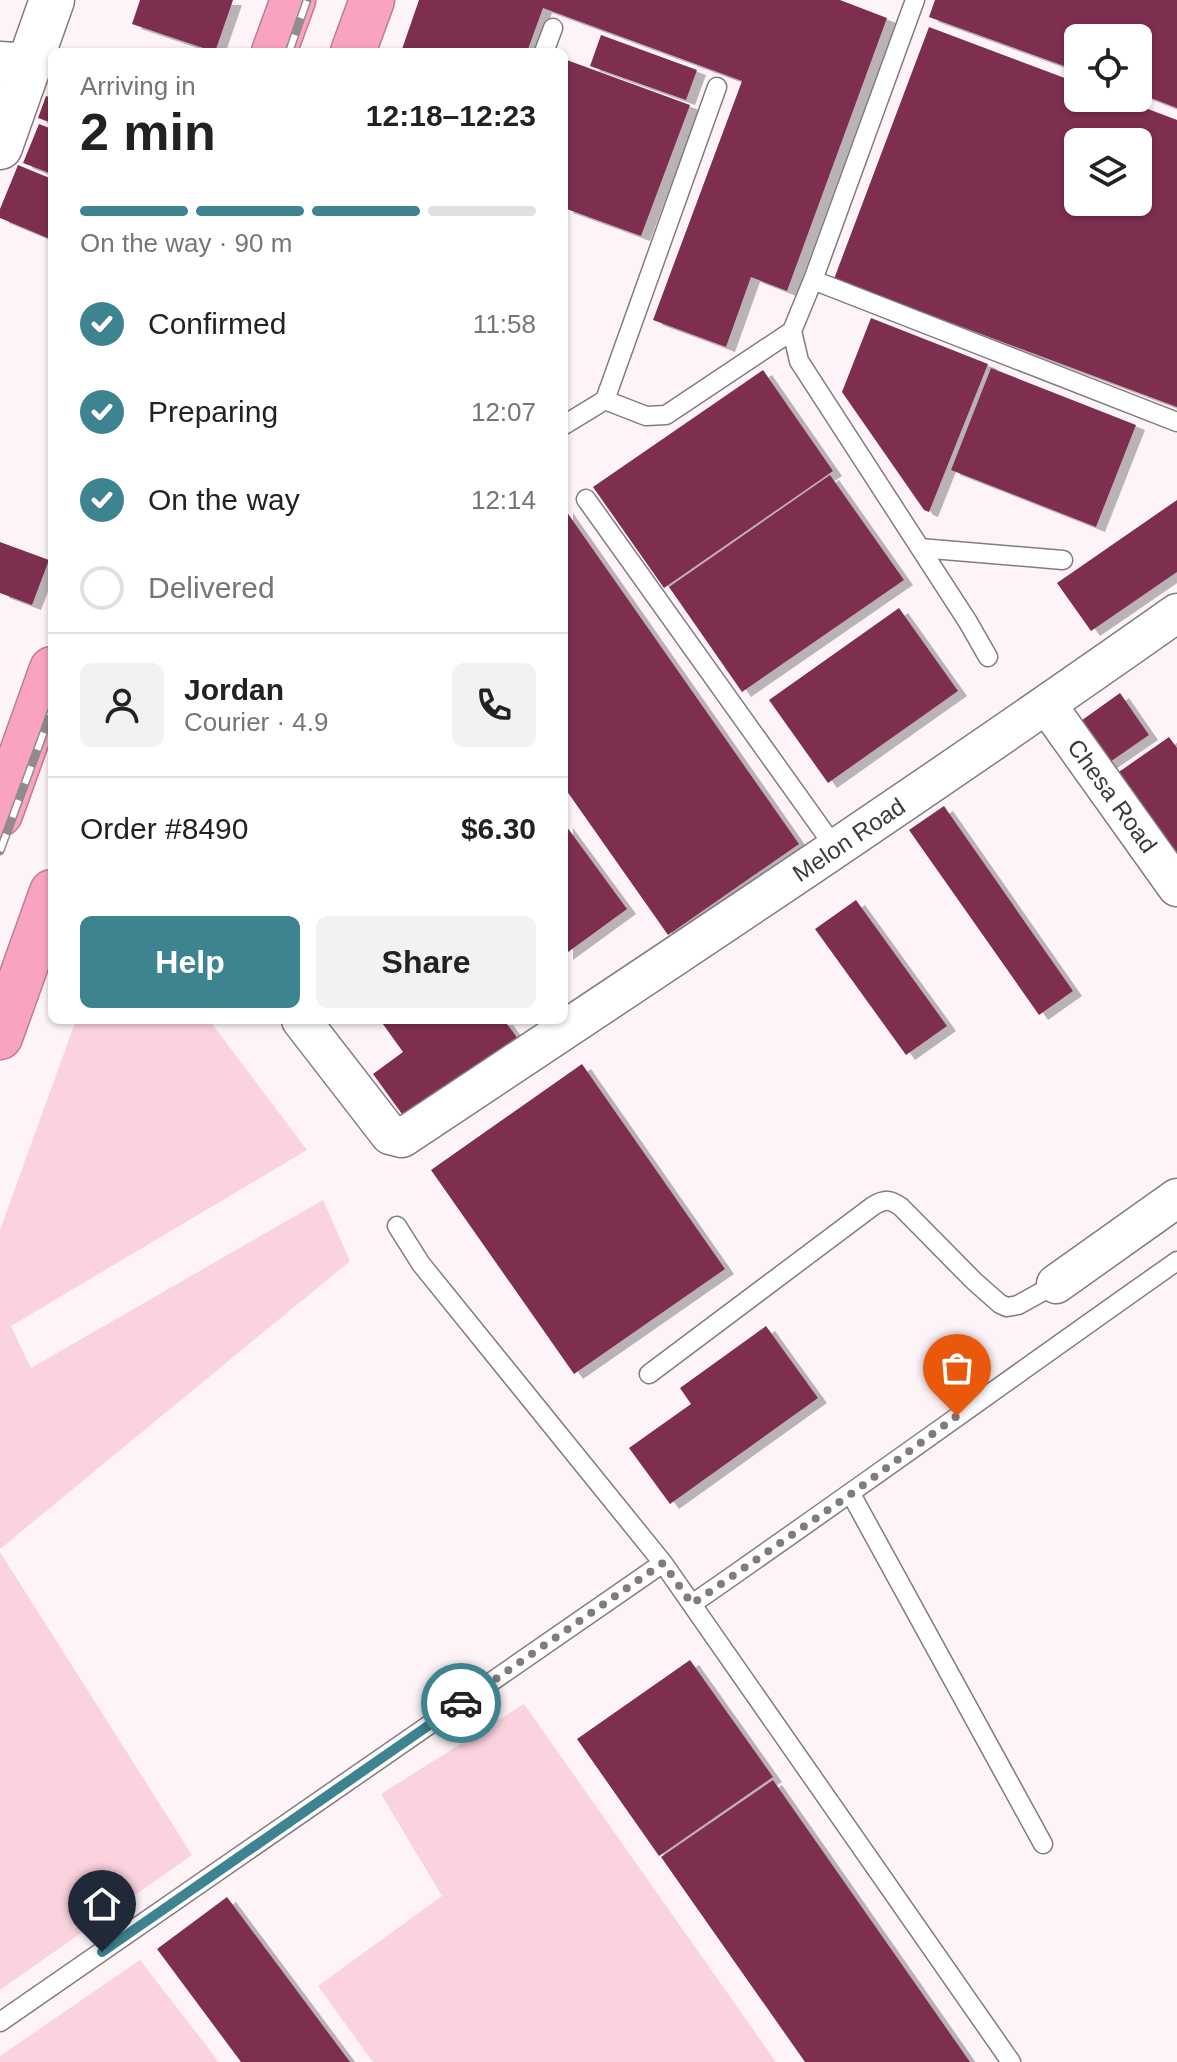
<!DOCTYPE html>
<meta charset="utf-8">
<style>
:root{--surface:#fff;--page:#f2f2f2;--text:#222;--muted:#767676;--line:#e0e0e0;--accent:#3e8390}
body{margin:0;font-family:Arial,sans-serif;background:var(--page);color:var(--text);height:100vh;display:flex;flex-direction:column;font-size:30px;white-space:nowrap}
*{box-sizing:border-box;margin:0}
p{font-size:26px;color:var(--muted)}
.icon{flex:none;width:44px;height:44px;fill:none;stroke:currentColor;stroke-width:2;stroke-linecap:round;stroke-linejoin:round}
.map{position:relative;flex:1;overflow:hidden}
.panel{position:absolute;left:48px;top:48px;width:520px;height:976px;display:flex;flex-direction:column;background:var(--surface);border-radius:12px;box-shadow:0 2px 6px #0004}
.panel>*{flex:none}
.tools{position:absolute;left:1064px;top:24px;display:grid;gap:16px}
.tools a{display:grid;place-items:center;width:88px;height:88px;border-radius:12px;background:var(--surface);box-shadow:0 2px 6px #0004;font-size:40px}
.pin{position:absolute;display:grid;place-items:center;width:68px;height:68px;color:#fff;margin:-82px -34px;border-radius:50% 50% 50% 0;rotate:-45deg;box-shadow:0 0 8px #0007}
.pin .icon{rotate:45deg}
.courier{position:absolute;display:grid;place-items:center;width:80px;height:80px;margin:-40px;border:6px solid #3e8390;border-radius:50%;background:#fff;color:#222;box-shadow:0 2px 10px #0007}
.head em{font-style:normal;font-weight:600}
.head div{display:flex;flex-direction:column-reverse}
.head{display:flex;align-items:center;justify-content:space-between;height:136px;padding:0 32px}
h1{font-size:52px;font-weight:600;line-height:60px}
.bar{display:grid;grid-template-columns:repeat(4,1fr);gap:12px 8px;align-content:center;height:96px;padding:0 32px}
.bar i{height:10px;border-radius:6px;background:var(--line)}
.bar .selected{background:var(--accent)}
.bar p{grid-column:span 4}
.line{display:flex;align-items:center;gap:20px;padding:0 32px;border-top:2px solid var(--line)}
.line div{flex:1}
.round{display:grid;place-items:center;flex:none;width:84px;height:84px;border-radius:12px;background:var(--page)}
ol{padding:0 32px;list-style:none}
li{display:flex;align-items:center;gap:24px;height:88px}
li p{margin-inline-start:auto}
li .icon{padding:8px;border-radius:50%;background:var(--accent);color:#fff;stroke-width:4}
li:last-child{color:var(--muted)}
li i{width:44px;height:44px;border:4px solid var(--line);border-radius:50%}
.primary-button{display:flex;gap:16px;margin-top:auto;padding:16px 32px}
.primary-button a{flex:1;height:92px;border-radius:12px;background:var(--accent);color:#fff;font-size:32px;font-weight:600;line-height:92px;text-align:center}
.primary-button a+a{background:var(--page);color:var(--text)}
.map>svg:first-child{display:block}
</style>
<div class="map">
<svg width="1177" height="2062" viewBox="0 0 1177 2062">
<defs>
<filter id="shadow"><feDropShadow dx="9" dy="5" stdDeviation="0" flood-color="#0004"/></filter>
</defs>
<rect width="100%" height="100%" fill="#fef4f7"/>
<path fill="#fbd3df" d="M76,1020h133l98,130 -296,176 20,42 292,-168 27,61 -350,288v-319z
M0,1552l192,303 -192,135z
M524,1704l252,358h-403l-55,-76 124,-90 -61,-102z
M140,1960l79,102h-219v-6z"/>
<path fill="#7e2e50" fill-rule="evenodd" filter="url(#shadow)" d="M140,0h93l-18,52 -83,-28z
M419,0h421l47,18 -100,273 -36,-14 -25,70 -73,-27 89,-239 -199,-73 -16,44h-126z
M935,0h242v108l-39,-15v-55h-60v33l-149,-54z
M929,27l149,56v15h41l58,22v287l-343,-128zM1078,142h60v60h-60z
M601,35l96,35 -11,30 -96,-34z
M564,59l126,46 -49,131 -77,-28z
M46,96l6,2v25l-14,-5z
M39,124l13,5v45l-29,-11z
M18,165l34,14v54l-2,6 -50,-21v-9z
M871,318l117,46 -59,148 -5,-2 -82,-118z
M991,368l145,57 -40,102 -145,-57z
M763,370l70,101 -169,117 -71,-101z
M830,475l74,105 -162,112 -73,-105z
M1177,500v72l-86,59 -34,-48z
M564,508l235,336 -131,91 -104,-148z
M0,542l49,18 -17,45 -32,-12z
M899,608l59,83 -130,92 -59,-83z
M1120,693l29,42 -42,29 -29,-41z
M1169,737l8,11v113l-61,-87z
M944,806l129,185 -34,24 -130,-185z
M564,823l63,86 -63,46z
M856,900l91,126 -41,29 -91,-126z
M380,1020h124l15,20 -112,81 -34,-47 30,-22z
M582,1064l143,205 -151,105 -143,-204z
M766,1326l52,72 -148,106 -41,-56 62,-44 -11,-16z
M690,1660l83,117 -114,79 -82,-117z
M773,1780l197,282h-165l-144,-205z
M227,1897l123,165h-109l-84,-113z"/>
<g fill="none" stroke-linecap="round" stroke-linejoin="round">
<defs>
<path id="service" d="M915,0l-102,280 -21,51 7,30 169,261 20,35
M544,52l9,-24
M813,280l364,142
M605,400l112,-313
M564,425l41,-25 41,16 20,-1 126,-84
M586,499l250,350
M920,548l143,12
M397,1226l24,38 242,299 348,499
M649,1374l224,-168c12,-7 17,-7 28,1l73,74 26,23 7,3 11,-2 38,-21
M851,1494l192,350
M692,1604c163,-113 323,-229 485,-343
M0,2022l663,-459"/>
<path id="minor" d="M0,61l30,2
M1047,705l130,182
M301,1020l89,115 12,3c260,-173 520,-345 775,-525
M1056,1284l121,-86"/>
<path id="tertiary" d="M0,147l52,-147"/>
<path id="motorway" d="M274,52l19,-52
M353,52l19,-52
M0,814l52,-145
M0,1037l52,-145"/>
</defs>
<use href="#service" stroke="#837b7d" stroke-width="21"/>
<use href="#minor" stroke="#837b7d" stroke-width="41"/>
<use href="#tertiary" stroke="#837b7d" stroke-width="47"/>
<use href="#motorway" stroke="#b87e93" stroke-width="47"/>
<use href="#service" stroke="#fff" stroke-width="18"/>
<use href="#minor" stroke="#fff" stroke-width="38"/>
<use href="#tertiary" stroke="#fff" stroke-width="44"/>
<use href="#motorway" stroke="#faa2c2" stroke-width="44"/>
<defs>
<path id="rail" d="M289,52l18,-52
M0,851l52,-141"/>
</defs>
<use href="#rail" stroke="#918b8d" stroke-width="9"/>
<use href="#rail" stroke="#fff" stroke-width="6" stroke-dasharray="18" stroke-linecap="butt"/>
</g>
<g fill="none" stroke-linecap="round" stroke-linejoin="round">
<path stroke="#817b7d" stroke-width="8" stroke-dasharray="0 14.4" d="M461,1703l202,-140 29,41 159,-110 106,-78"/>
<path stroke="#3e8390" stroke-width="10" d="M102,1952l359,-249"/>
</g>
<g text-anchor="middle" stroke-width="8" stroke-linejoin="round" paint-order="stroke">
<g font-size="24" fill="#3e3a3c" stroke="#fff">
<text transform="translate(1112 796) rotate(54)" y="8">Chesa Road</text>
<text transform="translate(849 840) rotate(-34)" y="8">Melon Road</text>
</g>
</g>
</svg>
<div class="tools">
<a><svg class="icon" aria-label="locate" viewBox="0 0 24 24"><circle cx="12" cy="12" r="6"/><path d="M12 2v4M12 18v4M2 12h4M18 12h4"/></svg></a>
<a><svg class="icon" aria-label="layers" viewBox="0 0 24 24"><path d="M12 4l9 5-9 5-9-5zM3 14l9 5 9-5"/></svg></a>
</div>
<div class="pin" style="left:957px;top:1416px;background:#ea580c"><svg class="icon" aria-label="bag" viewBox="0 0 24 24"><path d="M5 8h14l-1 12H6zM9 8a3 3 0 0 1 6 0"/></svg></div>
<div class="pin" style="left:102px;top:1952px;background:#1f2937"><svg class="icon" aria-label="home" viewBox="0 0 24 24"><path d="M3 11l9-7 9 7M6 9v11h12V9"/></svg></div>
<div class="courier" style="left:461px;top:1703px"><svg class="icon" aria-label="car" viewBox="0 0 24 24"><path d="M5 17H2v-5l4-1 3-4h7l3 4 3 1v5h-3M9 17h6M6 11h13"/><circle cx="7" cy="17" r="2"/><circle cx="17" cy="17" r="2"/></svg></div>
<section class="panel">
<div class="head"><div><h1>2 min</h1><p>Arriving in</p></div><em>12:18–12:23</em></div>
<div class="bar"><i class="selected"></i><i class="selected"></i><i class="selected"></i><i></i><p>On the way · 90 m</p></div>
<ol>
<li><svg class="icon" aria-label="check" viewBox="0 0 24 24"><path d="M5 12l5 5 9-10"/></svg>Confirmed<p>11:58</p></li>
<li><svg class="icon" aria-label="check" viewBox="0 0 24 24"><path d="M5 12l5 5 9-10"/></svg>Preparing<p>12:07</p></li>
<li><svg class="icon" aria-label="check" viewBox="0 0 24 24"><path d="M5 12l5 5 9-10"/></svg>On the way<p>12:14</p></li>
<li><i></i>Delivered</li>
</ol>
<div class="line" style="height:144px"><a class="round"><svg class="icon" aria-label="person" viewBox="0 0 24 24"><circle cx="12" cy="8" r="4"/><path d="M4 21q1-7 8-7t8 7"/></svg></a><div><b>Jordan</b><p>Courier · 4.9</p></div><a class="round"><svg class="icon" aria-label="phone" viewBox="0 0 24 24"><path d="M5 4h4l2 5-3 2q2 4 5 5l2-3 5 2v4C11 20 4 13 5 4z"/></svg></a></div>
<div class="line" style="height:104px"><div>Order #8490</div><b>$6.30</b></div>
<div class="primary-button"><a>Help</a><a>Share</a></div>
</section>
</div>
